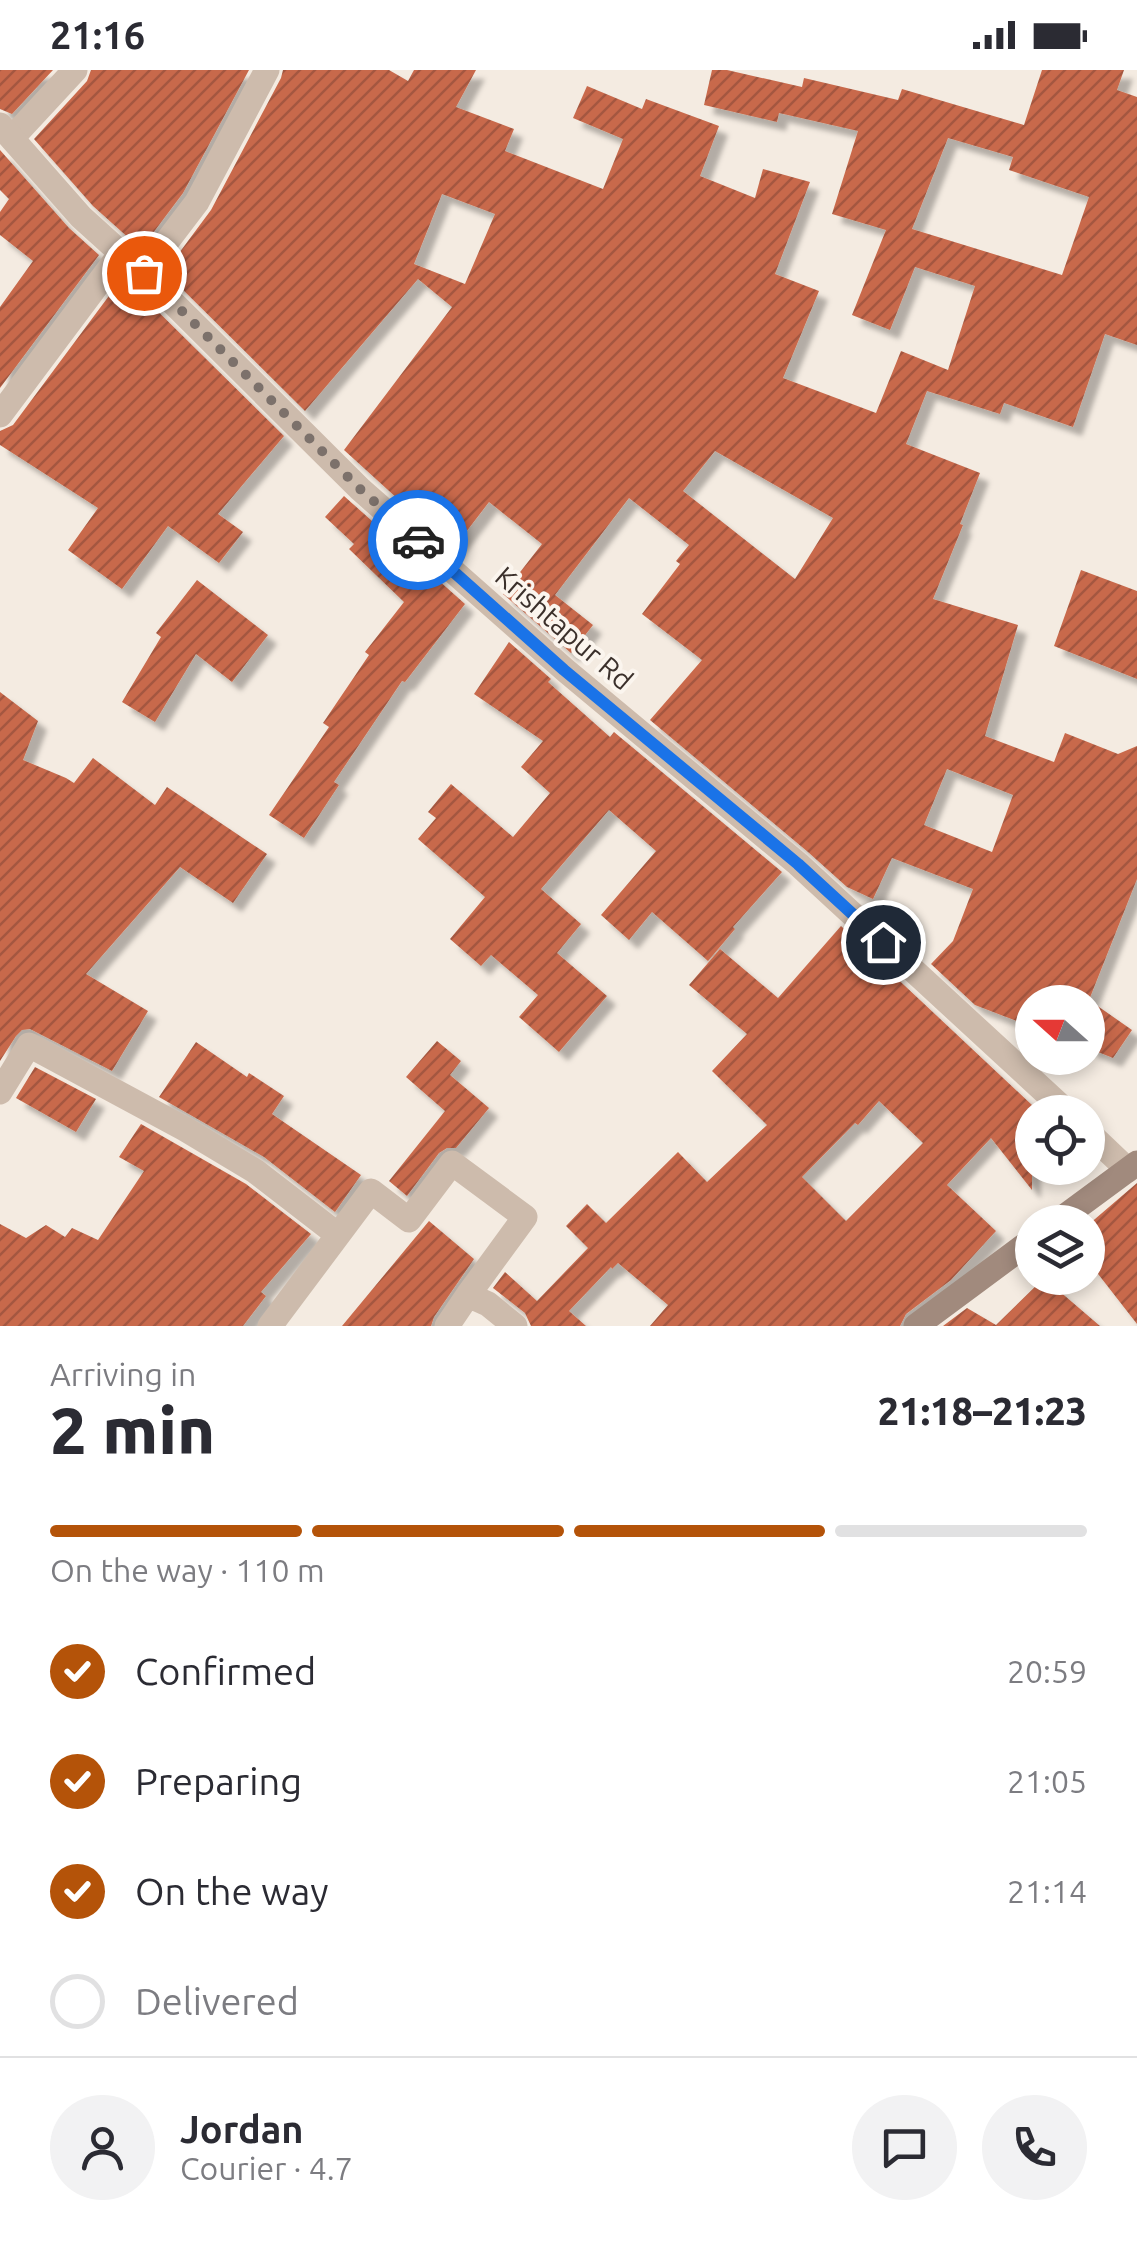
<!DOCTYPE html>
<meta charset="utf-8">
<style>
:root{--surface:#fff;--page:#f2f2f3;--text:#2b2b33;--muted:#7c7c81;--line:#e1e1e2;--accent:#b45309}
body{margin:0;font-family:Ubuntu,sans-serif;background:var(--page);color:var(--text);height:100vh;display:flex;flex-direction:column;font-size:38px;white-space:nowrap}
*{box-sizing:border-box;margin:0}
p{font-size:32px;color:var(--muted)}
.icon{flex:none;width:55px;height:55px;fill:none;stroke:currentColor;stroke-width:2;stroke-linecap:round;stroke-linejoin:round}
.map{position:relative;height:1256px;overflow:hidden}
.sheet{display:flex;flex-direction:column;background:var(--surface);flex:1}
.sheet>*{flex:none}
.needle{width:65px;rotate:291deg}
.tools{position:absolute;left:1015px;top:915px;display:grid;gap:20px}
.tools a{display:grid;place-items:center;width:90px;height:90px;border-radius:50%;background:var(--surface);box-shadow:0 5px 15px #0003;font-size:50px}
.pin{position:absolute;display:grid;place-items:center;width:85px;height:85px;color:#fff;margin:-42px;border:5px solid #fff;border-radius:50%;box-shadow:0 2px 10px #0007}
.courier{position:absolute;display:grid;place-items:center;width:100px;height:100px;margin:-50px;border:8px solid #1a73e8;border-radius:50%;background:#fff;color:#222;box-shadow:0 2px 12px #0007}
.headline em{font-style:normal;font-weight:800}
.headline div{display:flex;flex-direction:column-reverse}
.headline{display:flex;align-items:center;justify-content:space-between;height:170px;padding:0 50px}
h1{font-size:65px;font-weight:800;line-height:75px}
.bar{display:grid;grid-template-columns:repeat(4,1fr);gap:15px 10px;align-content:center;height:120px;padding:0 50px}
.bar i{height:12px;border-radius:8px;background:var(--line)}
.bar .selected{background:var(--accent)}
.bar p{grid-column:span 4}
.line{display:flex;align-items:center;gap:25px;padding:0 50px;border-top:2px solid var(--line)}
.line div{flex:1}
.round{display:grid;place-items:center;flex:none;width:105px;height:105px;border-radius:52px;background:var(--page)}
ol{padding:0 50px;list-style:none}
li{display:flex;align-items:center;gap:30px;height:110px}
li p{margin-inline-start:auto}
li .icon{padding:10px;border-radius:50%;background:var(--accent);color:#fff;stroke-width:4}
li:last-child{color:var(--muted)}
li i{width:55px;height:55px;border:5px solid var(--line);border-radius:50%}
.status{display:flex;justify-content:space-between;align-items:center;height:70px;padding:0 50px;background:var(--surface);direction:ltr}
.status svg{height:28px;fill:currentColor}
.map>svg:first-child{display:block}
</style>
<div class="status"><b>21:16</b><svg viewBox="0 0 49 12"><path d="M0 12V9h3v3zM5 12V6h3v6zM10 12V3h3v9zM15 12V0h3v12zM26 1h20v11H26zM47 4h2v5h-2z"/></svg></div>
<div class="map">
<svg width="1137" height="1256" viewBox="0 0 1137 1256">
<defs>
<pattern id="building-hatch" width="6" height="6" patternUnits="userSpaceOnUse" patternTransform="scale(2.5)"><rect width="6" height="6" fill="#c8694b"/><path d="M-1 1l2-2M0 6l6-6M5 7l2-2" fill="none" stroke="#a4573f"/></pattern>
<filter id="shadow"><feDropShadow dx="9" dy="9" stdDeviation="2.5" flood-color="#0004"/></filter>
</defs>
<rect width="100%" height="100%" fill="#f4ebe1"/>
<path fill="url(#building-hatch)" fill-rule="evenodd" filter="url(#shadow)" d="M0,0h53l-41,44 -12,-5z
M91,0h158l-66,123 -42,56 -48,-43 -59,-67 53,-58z
M283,0h106l19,11 6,-11h62l-20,37 58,22 -9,22 98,38 20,-50 -50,-21 14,-32 55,23 4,-10 73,27 -19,50 55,22 8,-29 47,13 -35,92 44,17 -36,87 93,35 25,-62 47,19 27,-84 -60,-19 -25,63 -38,-15 34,-85 -54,-16 26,-83 -79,-18 -2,9 -73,-17 8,-35h15l75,17 2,-9 94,22 4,-11 122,36 18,-55h82l-7,20 20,7v248l-32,-11 -32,93 -69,-24 -4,11 -73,-23 -21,53 74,29 -20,51 3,1 -30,74 85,26 -33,111 69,26 11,-29 53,21 19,-8v133l-48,121 43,30 -19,28 -25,-10v-46h-56v25l-57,-22 -44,-41 22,-23 20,-52 -81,-31 -19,41 -26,-12 -39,-35 -158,-132 52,-60 -60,-46 38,-50 -4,-3 13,-16 -60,-47 -74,97 38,30 -22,28 -68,-59 39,-50 -53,-42 -36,47 -109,-99 108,-143 -34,-28 -113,132 -140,-139 46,-62 70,-132zM948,68l65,19 -4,13 80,27 -27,78 -150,-46zM442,124l53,20 -30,70 -51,-20zM715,381l118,67 -38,61 -112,-88zM947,699l66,26 -21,57 -68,-27z
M0,80l69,78 30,27 -99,133v-81l33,-46 -33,-26v-23l9,-13 -9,-9z
M123,207l161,159 -66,78 25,18 -24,31 -51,-37 -46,63 -54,-39 30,-42 -98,-63v-14l13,-6z
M344,426l121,108 -60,78 -3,-1 -68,101 5,3 -35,53 -35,-23 60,-88 -6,-4 46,-68 -4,-3 39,-50 -55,-53 5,-5 -29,-27z
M1081,500l56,21v88l-83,-33z
M197,510l71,55 -36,47 -36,-28 -41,68 -33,-20 39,-65 -5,-4z
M509,572l42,37 -3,3 62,55 4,-5 168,140 -49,55 2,2 -27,32 -56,-49 -23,28 -28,-25 55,-64 -47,-41 -68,79 40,35 -24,29 50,43 -48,56 -40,-35 19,-22 -47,-40 -10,11 -31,-27 35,-42 -67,-58 18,-21 -8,-6 23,-28 62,53 37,-44 -29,-26 22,-26 -69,-47z
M0,622l38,29 -15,39 43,18 8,5 19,-25 62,47 12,-18 100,67 -34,49 -53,-36 -94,107 62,37 -36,60 -82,-42 -8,1 -6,6 -16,25z
M841,856l191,179v85l-41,-52 -44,47 49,46 -45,49 -45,34 -6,12h-250l18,-21 -50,-42 -6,6 -1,-2 -42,44 17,15h-55l-6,-13 -32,-25 12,-16 32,29 51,-53 -22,-22 21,-22 19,19 72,-71 29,30 60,-57 -55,-54 35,-37 -58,-49 31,-36 58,49zM879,1031l44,42 -77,78 -44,-44 53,-54 3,2z
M437,971l24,20 -11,14 39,33 -33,40h-9l-8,5 -32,43 -18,-15 56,-70 -39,-34z
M196,972l51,35 2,-4 35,23 -12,18 89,61 -26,37 -71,-55 -105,-60z
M35,997l61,32 -20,33 -60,-34z
M141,1054l105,60 65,50 -50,58 5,4 -23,30h-243v-102l26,14 20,-13 19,12 7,-9 26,12 46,-69 -25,-14z
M1137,1113v141l-49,-63v-36z
M429,1151l45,38 -40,58 -3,9h-89z
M1044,1208l56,48h-157l24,-18 29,17z"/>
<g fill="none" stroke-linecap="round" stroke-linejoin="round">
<path stroke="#cdbbac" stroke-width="25" d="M12,68l63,-68
M143,203l54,-71 70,-132
M0,345l121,-162
M0,1022l29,-47 156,84 70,42 83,64
M270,1256l101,-135 38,29 43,-57 73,54 -57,78
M447,1256l21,-31 20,9 27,22"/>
<path stroke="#cdbbac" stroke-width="25" d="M0,55l81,92 62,56 217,216 205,181 233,194 269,248
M1088,1062l40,38"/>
<path stroke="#a18a7d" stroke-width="25" d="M1057,1152l80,-59
M916,1256l116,-86"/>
</g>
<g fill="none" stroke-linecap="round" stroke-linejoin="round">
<path stroke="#7c716b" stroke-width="10" stroke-dasharray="0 18" d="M144,203l216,216 58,51"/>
<path stroke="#1a73e8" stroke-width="12" d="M418,470l146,130 234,194 85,78"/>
</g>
<g text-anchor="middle" stroke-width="8" stroke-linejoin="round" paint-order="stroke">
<g font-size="28" fill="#3b302b" stroke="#fbf5ee">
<text transform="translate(564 558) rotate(41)" y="10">Krishtapur Rd</text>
</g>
</g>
</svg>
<div class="tools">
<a><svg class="needle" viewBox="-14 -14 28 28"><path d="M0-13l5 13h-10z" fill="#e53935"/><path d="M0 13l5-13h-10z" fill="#7c7c81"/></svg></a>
<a><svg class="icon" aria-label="locate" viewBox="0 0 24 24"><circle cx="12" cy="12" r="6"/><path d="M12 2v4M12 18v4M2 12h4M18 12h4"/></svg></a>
<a><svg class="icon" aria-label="layers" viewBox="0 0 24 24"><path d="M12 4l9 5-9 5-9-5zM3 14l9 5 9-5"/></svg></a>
</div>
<div class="pin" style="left:144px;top:203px;background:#ea580c"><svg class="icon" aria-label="bag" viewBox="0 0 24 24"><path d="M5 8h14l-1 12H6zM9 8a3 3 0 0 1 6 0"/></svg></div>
<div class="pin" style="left:883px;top:872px;background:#1f2937"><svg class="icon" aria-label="home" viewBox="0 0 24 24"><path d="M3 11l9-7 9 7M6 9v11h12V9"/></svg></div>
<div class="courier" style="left:418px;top:470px"><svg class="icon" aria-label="car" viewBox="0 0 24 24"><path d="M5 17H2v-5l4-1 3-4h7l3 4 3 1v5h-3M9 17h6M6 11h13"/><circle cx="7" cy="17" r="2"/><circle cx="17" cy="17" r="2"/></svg></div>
</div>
<section class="sheet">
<div class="headline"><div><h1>2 min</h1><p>Arriving in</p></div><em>21:18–21:23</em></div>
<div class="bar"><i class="selected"></i><i class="selected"></i><i class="selected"></i><i></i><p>On the way · 110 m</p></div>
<ol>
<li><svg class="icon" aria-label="check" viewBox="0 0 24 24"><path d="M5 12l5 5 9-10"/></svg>Confirmed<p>20:59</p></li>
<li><svg class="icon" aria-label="check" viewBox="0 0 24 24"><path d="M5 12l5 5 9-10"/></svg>Preparing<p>21:05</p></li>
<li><svg class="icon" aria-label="check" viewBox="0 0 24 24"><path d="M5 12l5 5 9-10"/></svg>On the way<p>21:14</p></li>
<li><i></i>Delivered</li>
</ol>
<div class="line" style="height:180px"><a class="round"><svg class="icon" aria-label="person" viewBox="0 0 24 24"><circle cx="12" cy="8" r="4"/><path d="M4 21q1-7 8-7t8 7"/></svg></a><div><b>Jordan</b><p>Courier · 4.7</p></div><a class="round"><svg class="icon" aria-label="chat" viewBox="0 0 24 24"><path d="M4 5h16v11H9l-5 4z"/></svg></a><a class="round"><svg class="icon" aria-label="phone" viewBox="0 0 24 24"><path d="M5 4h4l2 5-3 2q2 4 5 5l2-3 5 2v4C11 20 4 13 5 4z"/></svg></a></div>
</section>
